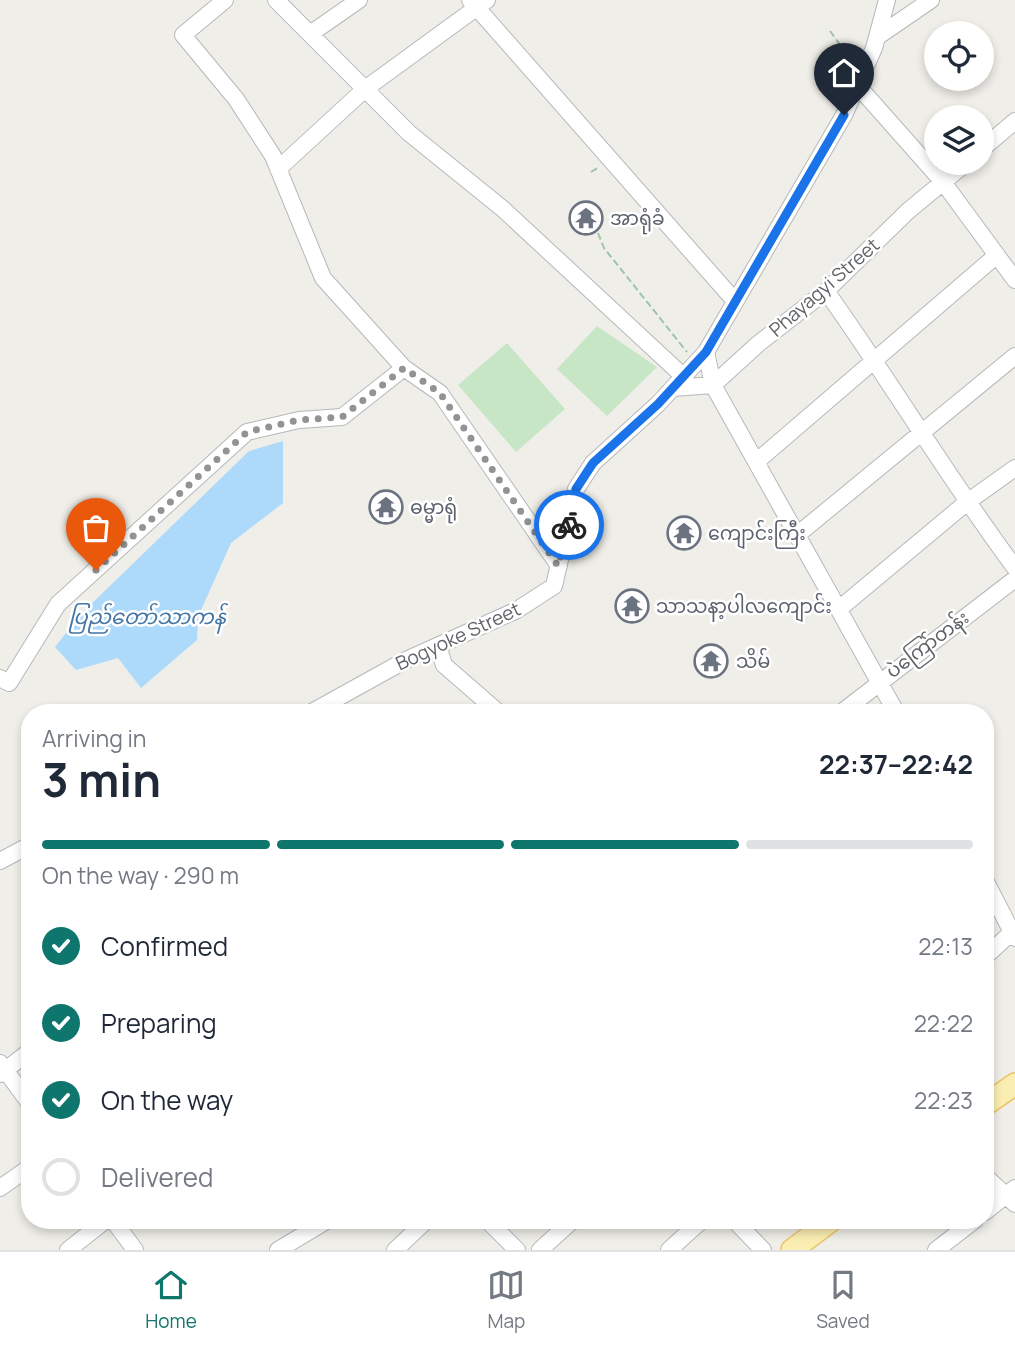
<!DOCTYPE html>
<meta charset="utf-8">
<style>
:root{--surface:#fff;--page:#f2f2f3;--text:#1f2937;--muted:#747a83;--line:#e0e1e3;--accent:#0f766e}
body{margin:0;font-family:Manrope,"Noto Sans Myanmar",sans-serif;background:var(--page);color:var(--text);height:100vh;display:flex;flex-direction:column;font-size:26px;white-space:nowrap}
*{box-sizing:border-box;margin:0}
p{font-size:23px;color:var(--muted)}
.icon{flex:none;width:38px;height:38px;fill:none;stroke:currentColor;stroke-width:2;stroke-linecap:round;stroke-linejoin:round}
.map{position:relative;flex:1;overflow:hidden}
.drawer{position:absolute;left:21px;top:704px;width:973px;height:525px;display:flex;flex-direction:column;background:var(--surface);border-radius:28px;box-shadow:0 4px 10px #0003}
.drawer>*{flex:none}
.buttons{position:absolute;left:924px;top:21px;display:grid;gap:14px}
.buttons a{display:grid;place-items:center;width:70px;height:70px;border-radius:50%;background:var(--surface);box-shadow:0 4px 10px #0003;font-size:35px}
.pin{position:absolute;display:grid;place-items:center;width:60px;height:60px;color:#fff;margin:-72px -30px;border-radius:50% 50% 50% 0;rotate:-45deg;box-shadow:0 0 7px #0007}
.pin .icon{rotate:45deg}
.courier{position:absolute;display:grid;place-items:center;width:70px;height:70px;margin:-35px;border:5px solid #1a73e8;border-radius:50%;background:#fff;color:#222;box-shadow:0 2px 9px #0007}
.headline em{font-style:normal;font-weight:700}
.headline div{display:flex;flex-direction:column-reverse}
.headline{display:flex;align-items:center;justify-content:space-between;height:119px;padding:0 21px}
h1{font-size:46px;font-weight:700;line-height:52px}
.bar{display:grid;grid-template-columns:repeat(4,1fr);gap:10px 7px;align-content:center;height:84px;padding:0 21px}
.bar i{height:9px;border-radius:5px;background:var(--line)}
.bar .active{background:var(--accent)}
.bar p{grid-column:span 4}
ol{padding:0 21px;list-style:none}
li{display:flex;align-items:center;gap:21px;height:77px}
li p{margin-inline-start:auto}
li .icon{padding:7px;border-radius:50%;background:var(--accent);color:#fff;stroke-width:4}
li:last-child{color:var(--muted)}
li i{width:38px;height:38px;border:4px solid var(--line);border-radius:50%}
.menu{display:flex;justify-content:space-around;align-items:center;height:98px;border-top:2px solid var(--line);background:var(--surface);font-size:19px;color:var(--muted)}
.menu a{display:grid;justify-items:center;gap:4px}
.menu .active{color:var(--accent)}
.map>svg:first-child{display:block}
</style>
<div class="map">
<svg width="1015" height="1250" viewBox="0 0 1015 1250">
<rect width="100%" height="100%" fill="#f0eee8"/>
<path fill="#c7e6c6" d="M597,326l60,41 -50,49 -50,-47z
M507,343l58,66 -49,43 -58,-67z"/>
<path fill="#addafb" d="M283,441v62l-52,40 -33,74 -1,23 -56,48 -23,-30 -42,12 -21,-23 26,-33 168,-163z"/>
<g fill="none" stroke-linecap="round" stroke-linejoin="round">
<defs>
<path id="minor" d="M225,0l-42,35 53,64 37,57 50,122 81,90 36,25 119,173
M276,0l133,133 94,76 180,167
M470,0l264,300
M310,34l49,-34
M877,37l54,-37
M857,85l86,97 72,98
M982,149l33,-28
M278,169l87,-80 122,-89
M826,291c65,91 122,187 189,277
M706,352l7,33 183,327
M673,388l40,-3 45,-41 68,-53 82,-80 58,-48
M756,462l241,-207
M797,535l218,-179
M839,609l127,-106 49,-35
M438,646l6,19 54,47
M0,678l9,5 49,-79 189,-172 52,-12 43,-3 62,-49
M312,712l94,-52 111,-50 37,-24 22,-97 17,-26 65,-59 48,-52 138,-237 30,-67 13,-48
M842,712l173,-133
M0,861l30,-16
M985,880l30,58
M985,957l27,-25
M0,1063l30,41
M0,1074l30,-23
M985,1176l30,28
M0,1188l30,-21
M985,1212l30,-24
M113,1220l22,30
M487,1220l30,30
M734,1220l29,30
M68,1250l38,-30
M278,1250l50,-30
M395,1250l32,-30
M540,1250l33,-30
M669,1250l33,-30
M936,1250l39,-30"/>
<path id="major" d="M985,1105l30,-21
M792,1250l40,-30"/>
</defs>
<use href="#minor" stroke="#b5b8bb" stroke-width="18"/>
<use href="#major" stroke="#ebc366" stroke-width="24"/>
<path stroke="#9ec4a9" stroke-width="2" stroke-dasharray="7 3.5" stroke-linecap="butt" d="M830,31l22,30
M591,172l8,-5
M598,233l6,15 83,104"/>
<use href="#minor" stroke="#fff" stroke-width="16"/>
<use href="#major" stroke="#fbeeb2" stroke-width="21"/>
</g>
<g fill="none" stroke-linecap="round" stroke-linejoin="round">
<path stroke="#929494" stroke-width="7" stroke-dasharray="0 12.6" d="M96,570l151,-138 52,-12 43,-3 62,-49 36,25 118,173 11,-41"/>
<path stroke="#1a73e8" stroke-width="9" d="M569,525l7,-36 17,-26 65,-59 48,-52 138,-237"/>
</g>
<defs>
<symbol id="temple-ring" viewBox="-11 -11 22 22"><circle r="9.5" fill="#fff" stroke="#6b7280" stroke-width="1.5"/><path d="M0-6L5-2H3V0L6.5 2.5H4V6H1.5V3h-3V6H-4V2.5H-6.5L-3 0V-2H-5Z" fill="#6b7280"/></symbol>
</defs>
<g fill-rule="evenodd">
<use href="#temple-ring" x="567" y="199" width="38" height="38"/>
<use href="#temple-ring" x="367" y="488" width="38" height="38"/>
<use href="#temple-ring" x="665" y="514" width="38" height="38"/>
<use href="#temple-ring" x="613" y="587" width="38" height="38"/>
<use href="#temple-ring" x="692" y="642" width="38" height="38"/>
</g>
<g text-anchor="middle" stroke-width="5" stroke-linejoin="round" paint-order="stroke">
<g font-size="19" fill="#5b616d" stroke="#fff" text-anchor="start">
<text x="610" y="225">အာရုံခံ</text>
<text x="410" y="514">ဓမ္မာရုံ</text>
<text x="708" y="540">ကျောင်းကြီး</text>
<text x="656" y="613">သာသနာ့ပါလကျောင်း</text>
<text x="736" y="668">သိမ်</text>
</g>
<g font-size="19" fill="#5f6367" stroke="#fff">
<text transform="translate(824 287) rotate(-41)" y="7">Phayagyi Street</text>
<text transform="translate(458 636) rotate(-25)" y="7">Bogyoke Street</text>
<text transform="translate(927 644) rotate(-37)" y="7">ပဲကြော်တန်း</text>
</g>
<g font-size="21" font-style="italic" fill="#4676a5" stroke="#fff">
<text x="147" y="624">ပြည်တော်သာကန်</text>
</g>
</g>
</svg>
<div class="buttons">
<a><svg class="icon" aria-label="locate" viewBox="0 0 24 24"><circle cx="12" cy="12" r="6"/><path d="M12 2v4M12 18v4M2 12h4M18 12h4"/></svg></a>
<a><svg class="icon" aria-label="layers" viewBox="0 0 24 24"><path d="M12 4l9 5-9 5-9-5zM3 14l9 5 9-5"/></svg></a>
</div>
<div class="pin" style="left:96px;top:570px;background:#ea580c"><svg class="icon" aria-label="bag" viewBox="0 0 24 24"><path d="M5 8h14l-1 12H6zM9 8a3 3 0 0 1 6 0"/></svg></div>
<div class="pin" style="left:844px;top:115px;background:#1f2937"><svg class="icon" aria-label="home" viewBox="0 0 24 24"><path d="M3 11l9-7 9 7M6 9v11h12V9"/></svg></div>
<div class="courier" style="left:569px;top:525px"><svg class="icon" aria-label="bike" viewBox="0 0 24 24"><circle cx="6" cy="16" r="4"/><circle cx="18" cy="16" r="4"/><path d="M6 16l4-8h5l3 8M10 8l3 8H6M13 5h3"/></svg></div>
<section class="drawer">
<div class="headline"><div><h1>3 min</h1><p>Arriving in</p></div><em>22:37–22:42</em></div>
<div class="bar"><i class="active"></i><i class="active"></i><i class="active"></i><i></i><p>On the way · 290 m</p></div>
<ol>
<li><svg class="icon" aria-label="check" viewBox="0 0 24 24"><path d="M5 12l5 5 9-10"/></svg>Confirmed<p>22:13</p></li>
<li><svg class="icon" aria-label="check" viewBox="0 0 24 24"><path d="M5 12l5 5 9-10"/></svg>Preparing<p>22:22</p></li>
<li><svg class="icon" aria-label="check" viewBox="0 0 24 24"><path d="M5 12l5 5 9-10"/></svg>On the way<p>22:23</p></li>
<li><i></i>Delivered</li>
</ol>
</section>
</div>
<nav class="menu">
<a class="active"><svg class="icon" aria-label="home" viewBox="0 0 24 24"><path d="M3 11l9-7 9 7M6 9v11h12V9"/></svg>Home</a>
<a><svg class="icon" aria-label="map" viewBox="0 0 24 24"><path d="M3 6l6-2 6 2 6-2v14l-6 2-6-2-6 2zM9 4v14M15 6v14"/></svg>Map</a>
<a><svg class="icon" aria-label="saved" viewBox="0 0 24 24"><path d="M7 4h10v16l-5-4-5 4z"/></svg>Saved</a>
</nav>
